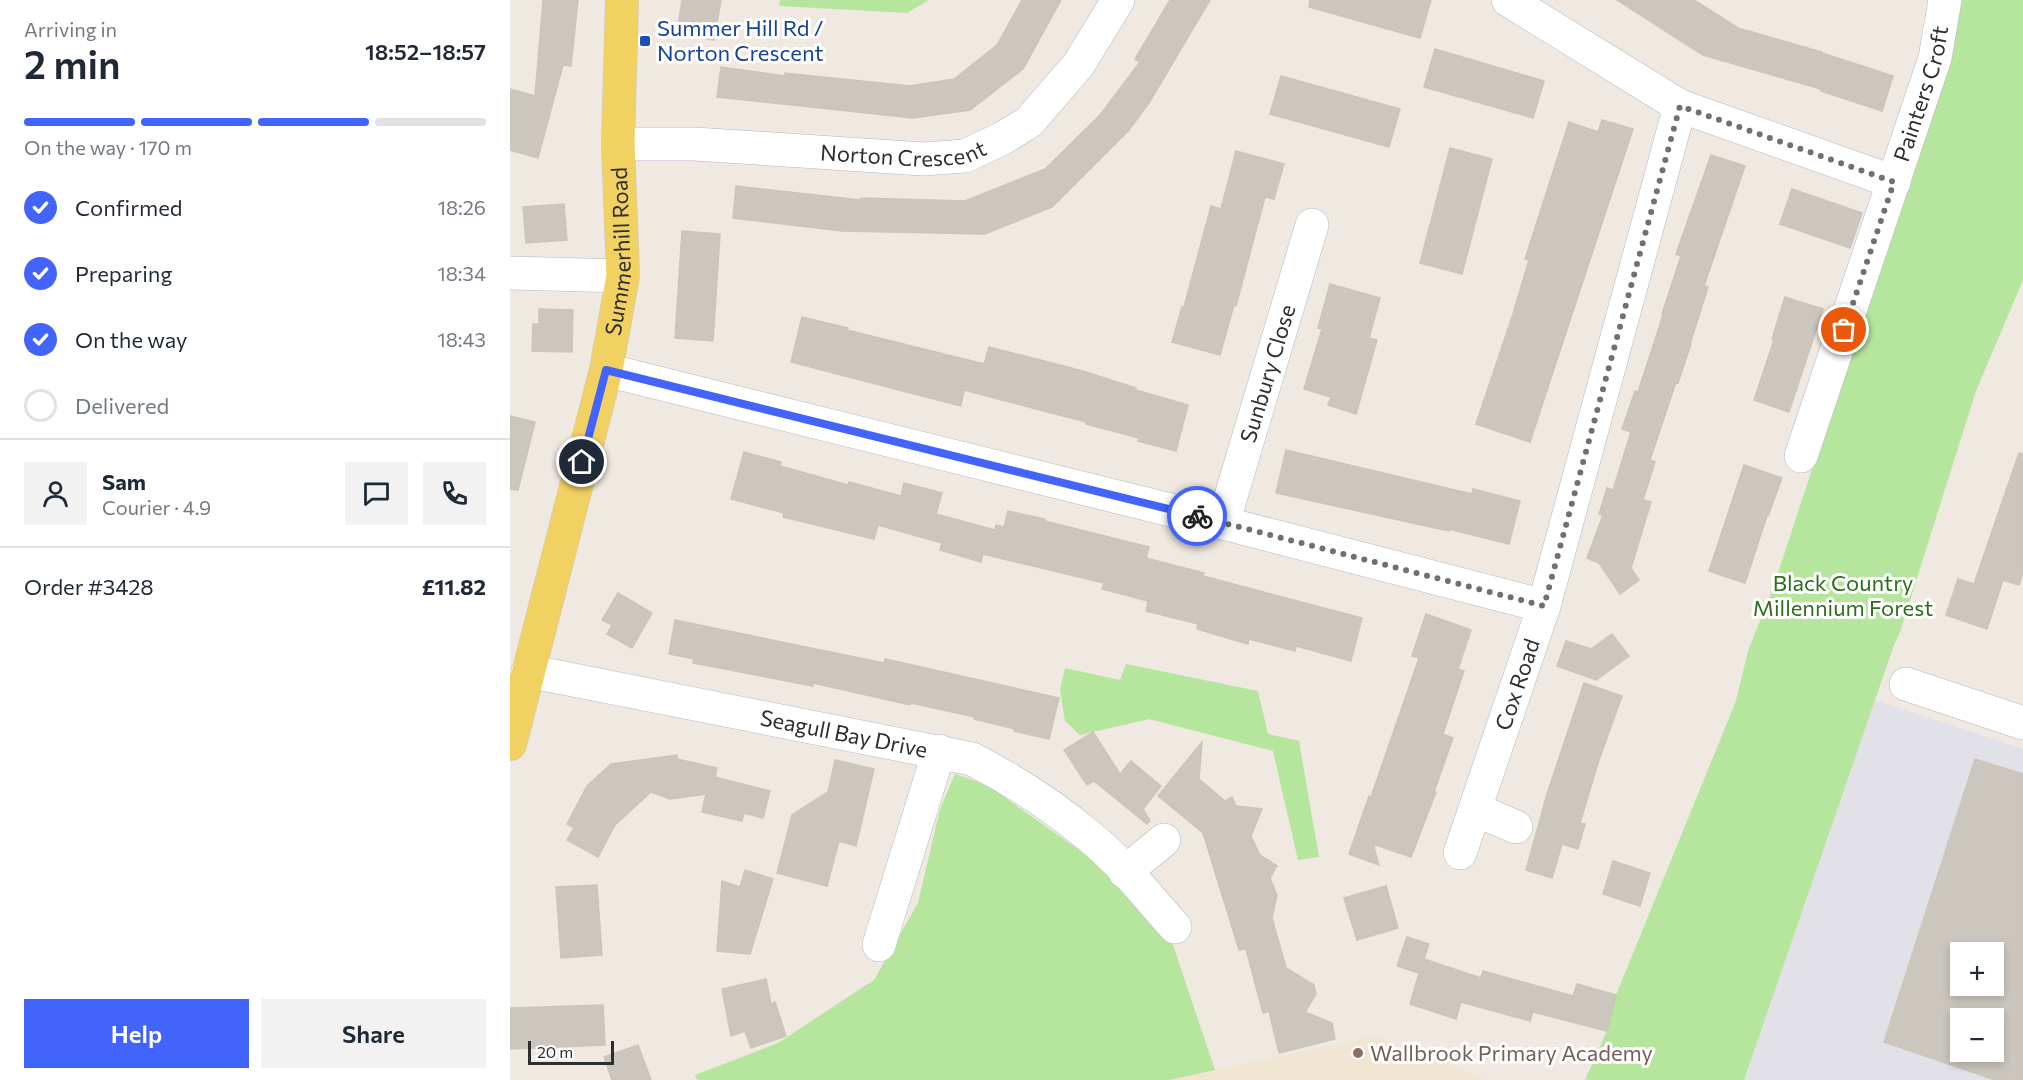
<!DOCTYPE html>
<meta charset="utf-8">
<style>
:root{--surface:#fff;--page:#f2f2f3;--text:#1f2937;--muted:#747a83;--line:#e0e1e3;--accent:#4264fb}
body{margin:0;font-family:Commissioner,sans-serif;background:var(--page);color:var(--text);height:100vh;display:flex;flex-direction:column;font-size:22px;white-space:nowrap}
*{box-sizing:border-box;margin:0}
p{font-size:20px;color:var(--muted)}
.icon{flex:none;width:33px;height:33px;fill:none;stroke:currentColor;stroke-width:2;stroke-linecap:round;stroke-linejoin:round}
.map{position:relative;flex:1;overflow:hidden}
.drawer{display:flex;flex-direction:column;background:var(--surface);width:510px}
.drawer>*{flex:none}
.tools{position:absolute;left:1440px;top:942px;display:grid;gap:12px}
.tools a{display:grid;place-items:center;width:54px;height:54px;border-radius:0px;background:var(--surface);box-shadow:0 3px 9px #0003;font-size:30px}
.scale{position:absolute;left:18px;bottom:15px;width:86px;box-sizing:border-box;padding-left:6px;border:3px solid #2e2e2e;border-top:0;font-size:16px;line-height:21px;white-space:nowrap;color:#2e2e2e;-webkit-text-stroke:4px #fff;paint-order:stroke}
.pin{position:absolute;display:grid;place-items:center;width:51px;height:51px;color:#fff;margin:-26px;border:3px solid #fff;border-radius:50%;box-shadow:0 2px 6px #0007}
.courier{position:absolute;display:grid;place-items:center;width:60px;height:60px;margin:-30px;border:4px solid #4264fb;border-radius:50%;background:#fff;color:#222;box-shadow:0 2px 8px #0007}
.summary em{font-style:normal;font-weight:600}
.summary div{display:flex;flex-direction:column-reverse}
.summary{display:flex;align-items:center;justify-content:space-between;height:102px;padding:0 24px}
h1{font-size:39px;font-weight:600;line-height:45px}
.bar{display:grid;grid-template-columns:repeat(4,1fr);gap:9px 6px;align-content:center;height:72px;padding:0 24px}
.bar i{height:8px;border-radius:4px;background:var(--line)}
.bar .selected{background:var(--accent)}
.bar p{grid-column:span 4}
.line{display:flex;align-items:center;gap:15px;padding:0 24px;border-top:2px solid var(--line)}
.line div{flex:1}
.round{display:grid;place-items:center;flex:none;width:63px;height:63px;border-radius:0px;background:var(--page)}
ol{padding:0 24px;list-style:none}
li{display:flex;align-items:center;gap:18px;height:66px}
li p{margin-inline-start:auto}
li .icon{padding:6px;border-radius:50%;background:var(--accent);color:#fff;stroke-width:4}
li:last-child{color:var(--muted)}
li i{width:33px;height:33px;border:3px solid var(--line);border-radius:50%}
.action{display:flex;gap:12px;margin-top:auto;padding:12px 24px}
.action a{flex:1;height:69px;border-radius:0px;background:var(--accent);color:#fff;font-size:24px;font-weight:600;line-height:69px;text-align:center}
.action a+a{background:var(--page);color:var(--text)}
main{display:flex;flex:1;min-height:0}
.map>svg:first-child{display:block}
</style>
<main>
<section class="drawer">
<div class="summary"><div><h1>2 min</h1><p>Arriving in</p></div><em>18:52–18:57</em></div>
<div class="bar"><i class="selected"></i><i class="selected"></i><i class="selected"></i><i></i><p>On the way · 170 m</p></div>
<ol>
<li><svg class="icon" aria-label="check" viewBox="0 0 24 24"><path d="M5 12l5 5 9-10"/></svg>Confirmed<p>18:26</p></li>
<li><svg class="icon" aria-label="check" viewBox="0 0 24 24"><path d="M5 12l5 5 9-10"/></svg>Preparing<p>18:34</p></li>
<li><svg class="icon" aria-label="check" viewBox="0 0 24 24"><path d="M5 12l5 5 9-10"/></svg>On the way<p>18:43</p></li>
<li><i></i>Delivered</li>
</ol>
<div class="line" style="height:108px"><a class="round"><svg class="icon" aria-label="person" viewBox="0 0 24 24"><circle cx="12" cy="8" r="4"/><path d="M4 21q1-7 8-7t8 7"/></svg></a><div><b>Sam</b><p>Courier · 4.9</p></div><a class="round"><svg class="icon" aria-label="chat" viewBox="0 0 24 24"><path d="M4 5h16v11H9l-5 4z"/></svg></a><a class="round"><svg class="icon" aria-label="phone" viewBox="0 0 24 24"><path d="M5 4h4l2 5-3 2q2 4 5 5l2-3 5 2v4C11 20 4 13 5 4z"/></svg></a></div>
<div class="line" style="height:78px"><div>Order #3428</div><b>£11.82</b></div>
<div class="action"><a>Help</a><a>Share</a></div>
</section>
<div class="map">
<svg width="1513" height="1080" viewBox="0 0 1513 1080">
<rect width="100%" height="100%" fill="#efe9e1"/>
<path fill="#e3e1e8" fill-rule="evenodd" d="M1365,700l148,49v331h-279zM1450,952h34v34h-34zM1450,1018h34v34h-34z"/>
<path fill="#f0e6d1" d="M867,1036l109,44h-317l46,-10z"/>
<path fill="#b6e59e" d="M270,0h149l-22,13 -128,-7z
M1447,0h66v280l-47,111 -76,241 -6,13 -150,435h-159l22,-49 9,-36 120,-294 12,-50 25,-63 162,-492z
M616,664l132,27 10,43 31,7 20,116 -21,3 -25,-109 -124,-32 -69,16 -15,-14 -5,-31 5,-22 55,12z
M445,774l32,11 112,79 74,81 42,125 -46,10h-472l-2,-5 83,-32 96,-63 44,-77 22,-94z"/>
<path fill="#cbc7bf" stroke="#cbc5ba" stroke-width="1.5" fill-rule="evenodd" d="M33,0h35l-7,66 -8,-1 -25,93 -28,-8v-61l25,7z
M172,0h39l-7,40 -37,-7z
M512,0h39l-38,69 -53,41 -57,8 -196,-21 4,-30 64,9v-3l125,13 44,-7 43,-34z
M660,0h40l-61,103 -20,27 -77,77 -67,27 -143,-3 -109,-13 3,-32 125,14v-2l104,3 80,-32 55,-54 40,-53 -5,-3z
M800,0h121l-11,38 -111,-31z
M1107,0h77l44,28 84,24v1l71,23 -11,35 -61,-20v-2l-118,-34z
M925,49l109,32 -11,37 -109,-31z
M771,76l119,33 -11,38 -119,-33z
M1092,120l31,9 -103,313 -54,-18 37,-110 16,-54 -4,-1 44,-137 29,10z
M940,148l42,11 -30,115 -42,-11z
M726,151l48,13 -10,35 -9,-2 -29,109 -2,-1 -14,50 -48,-13 10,-35h2l27,-101 10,3z
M1201,155l34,11 -41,120 4,1 -18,57h1l-13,39 -2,-1 -26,78 5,2 -12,38 8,2 -20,66 8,12 -19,14 -21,-31 -12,-5 16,-43 -4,-1 8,-26 6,2 18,-58 -9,-3 13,-38 3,1 25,-77 -1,-1 19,-58 -5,-2z
M1282,189l70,24 -12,35 -70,-24z
M54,204l3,36 -41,3 -3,-36z
M172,231l38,3 -7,107 -38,-3z
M820,284l50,14 -11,40 8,2 -21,74 -28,-9 3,-8 -27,-8 18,-60 -4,-1z
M1275,297l38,12 -34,103 -35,-12 20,-60 -2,-1z
M29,309l34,1 -1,42 -40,-1 1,-27h6z
M292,317l46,11 -1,2 137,34 5,-17 94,24 53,17v2l52,15 -12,46 -38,-10 1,-3 -53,-14v-2l-122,-32 -3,16 -170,-44z
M0,416l25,6 -17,68 -8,-1z
M776,450l186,44 1,-5 47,12 -11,43 -60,-15v2l-173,-38z
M234,452l37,10 -1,4 68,19 1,-3 52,14 3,-13 38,10 -6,21 59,16 1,-5 8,2 4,-16 37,8v2l104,26 -3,11 58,15 -1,3 159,42 -11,43 -55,-15 -1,5 -46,-12 -1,5 -51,-15 1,-5 -52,-13 2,-10 -46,-12 2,-6 -121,-29 -2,8 -41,-12 2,-7 -64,-18 -4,14 -91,-22 1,-4 -53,-14z
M1509,453l4,1v118l-4,13 -16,-5 -16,49 -41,-14 12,-36 16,5z
M1234,465l38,13 -14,38h-1l-22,67 -36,-12z
M108,593l34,20 -20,35 -25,-14 5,-9 -10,-5z
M916,614l45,16 -13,39 6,2 -21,63 10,4 -19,54h2l-25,65 -38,-13 6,21 -30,-11 20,-58 2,1 48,-139 -7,-2z
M165,620l209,43 1,-4 174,39 -10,41 -35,-8 1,-2 -41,-10 1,-2 -64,-14 -1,2 -97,-22v3l-120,-23 1,-4 -25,-5z
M1102,634l17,22 -33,24 -39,-14 9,-25 25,8z
M1074,683l38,13 -24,67 -18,60 5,1 -7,25 -16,-5 -10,34 -26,-8 21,-76z
M583,732l27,42 11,-13 30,25 -18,23 7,12 -3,3 -53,-43 -7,4 -23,-35z
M692,742l-3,37 26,22 7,-4 4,9 26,3 -11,27 9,19 17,11 -7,12 7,17 -5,23 14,50 28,17 2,9 -11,18 27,11 3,16 -56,14 -10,-42 -6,2 -17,-64 -7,1 -36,-117 -45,-37z
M167,755v4l40,9 -2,9 55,14 -7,27 -19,-5 -2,8 -40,-9 4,-18 -36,5 -19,-7 -36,33 -17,32 -31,-17 7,-12 -7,-4 20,-38 24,-22z
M1465,759l48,15v306h-28l-111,-38zM1450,952h34v34h-34zM1450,1018h34v34h-34z
M325,760l39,9 -18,77 -17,-5 -12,45 -50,-13 15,-58 36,-23z
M1103,861l37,12 -10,33 -37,-12z
M235,870l28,9 -23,75 -33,-3 5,-70 18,6z
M87,885l5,70 -41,3 -5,-71z
M876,886l12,42 -41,12 -13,-42z
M897,937l22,7 -5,15 57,19 2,-7 90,25 4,-12 39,11 -9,36 -74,-19 -3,9 -69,-19 -5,17 -46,-15 9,-31 -22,-7z
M256,979l5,25 4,-2 11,34 -35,12 -6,-17 -14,5 -9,-47z
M93,1005l2,40 -95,4v-41z
M128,1045l13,35h-39l-8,-23z"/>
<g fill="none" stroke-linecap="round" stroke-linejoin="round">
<defs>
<g id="minor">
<path d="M998,0l172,106 214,76"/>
<path id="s1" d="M108,144h77l228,15 42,-3 38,-18 26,-16 50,-58 39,-64"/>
<path d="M0,273l113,3"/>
<path d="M96,370l617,153 321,83"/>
<path id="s2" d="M1291,456l134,-398 10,-58"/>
<path id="s3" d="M713,523l89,-298"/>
<path id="s4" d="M18,671l444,88c41,21 81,47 117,77 32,26 58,60 86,91"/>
<path d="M1396,684l117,39"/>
<path d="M966,810l40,17"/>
<path id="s5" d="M950,853l84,-247 136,-500"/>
<path d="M615,872l39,-32"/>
<path d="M369,945l60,-194"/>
</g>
<g id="major">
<path id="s6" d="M0,744l96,-374 17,-94 -5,-132 4,-144"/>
</g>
</defs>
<use href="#minor" stroke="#b4b7c1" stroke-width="34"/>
<use href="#major" stroke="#c9c9c9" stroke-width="34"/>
<use href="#minor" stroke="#fff" stroke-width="33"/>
<use href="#major" stroke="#f2d163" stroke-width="33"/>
</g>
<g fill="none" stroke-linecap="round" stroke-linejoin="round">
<path stroke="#726f6d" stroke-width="6" stroke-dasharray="0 10.8" d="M687,516l347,90 136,-500 214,76 -50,148"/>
<path stroke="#4264fb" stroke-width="8" d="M72,462l24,-92 591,146"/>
</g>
<rect fill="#1a4fb4" stroke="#fff" stroke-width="2" x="129" y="35" width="12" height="12" rx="3"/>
<circle fill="#8d6e63" stroke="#fff" stroke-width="2" cx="848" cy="1053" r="6"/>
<g text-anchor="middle" stroke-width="6" stroke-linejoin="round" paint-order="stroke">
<g font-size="22" fill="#164399" stroke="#fff" text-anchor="start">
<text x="147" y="36">Summer Hill Rd /<tspan x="147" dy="25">Norton Crescent</tspan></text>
</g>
<g font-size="22" fill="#2e2e2e" stroke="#fff">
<text dy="8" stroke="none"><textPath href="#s2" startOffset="382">Painters Croft</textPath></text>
<text dy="8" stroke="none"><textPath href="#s1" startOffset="286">Norton Crescent</textPath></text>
<text dy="8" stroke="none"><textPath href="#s6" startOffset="506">Summerhill Road</textPath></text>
<text dy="8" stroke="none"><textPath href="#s3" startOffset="156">Sunbury Close</textPath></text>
<text dy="8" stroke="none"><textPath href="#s5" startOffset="178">Cox Road</textPath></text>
<text dy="8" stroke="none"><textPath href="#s4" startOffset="322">Seagull Bay Drive</textPath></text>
</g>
<g font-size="22" fill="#2c6e1b" stroke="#fff">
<text x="1333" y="591">Black Country<tspan x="1333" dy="25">Millennium Forest</tspan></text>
</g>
<g font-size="22" fill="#785e54" stroke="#fff" text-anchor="start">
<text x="860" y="1061">Wallbrook Primary Academy</text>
</g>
</g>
</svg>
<div class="tools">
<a>+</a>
<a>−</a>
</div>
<div class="scale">20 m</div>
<div class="pin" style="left:1334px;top:330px;background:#ea580c"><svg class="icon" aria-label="bag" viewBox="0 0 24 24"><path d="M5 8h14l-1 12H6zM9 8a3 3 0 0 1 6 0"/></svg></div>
<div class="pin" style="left:72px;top:462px;background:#1f2937"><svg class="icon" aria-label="home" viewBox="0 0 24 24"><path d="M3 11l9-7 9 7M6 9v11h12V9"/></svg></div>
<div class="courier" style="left:687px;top:516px"><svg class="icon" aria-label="bike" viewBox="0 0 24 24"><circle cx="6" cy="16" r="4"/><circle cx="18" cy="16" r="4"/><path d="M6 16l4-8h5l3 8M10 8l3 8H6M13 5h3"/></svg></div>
</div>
</main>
